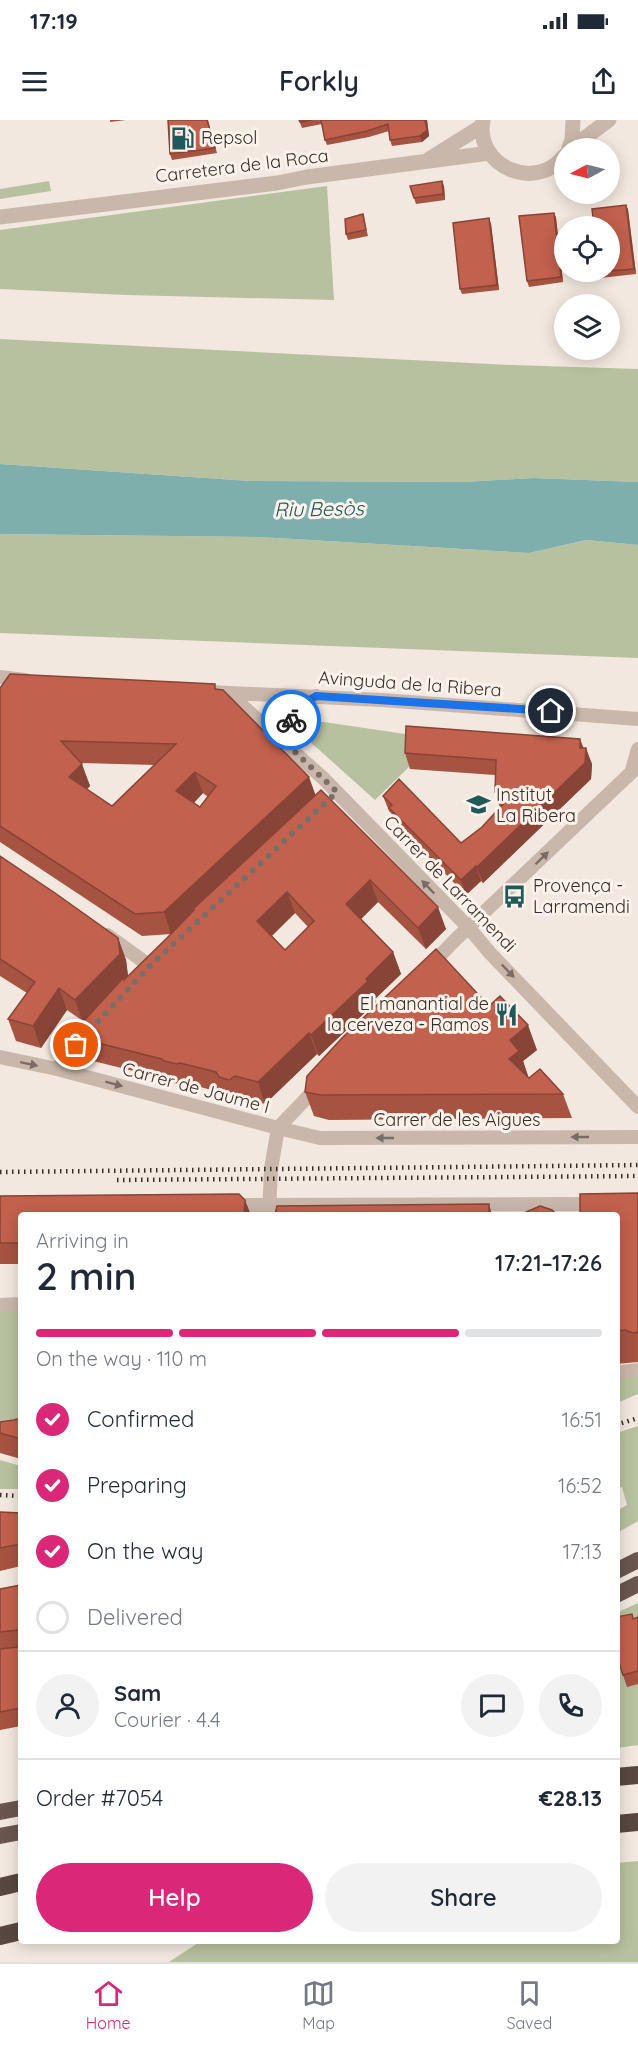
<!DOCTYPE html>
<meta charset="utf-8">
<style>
:root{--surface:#fff;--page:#f2f2f3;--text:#1f2937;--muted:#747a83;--line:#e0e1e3;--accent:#db2777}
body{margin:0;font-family:Quicksand,sans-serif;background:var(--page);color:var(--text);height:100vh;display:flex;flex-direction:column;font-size:22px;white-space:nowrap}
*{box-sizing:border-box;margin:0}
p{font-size:20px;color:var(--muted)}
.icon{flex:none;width:33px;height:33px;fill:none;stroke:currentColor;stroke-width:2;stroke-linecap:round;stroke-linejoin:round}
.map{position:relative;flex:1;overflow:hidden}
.details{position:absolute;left:18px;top:1092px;width:602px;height:732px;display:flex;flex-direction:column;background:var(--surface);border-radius:6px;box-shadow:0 3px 15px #0003}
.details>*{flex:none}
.needle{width:39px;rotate:263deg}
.tools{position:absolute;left:554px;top:18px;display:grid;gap:12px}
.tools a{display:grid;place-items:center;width:66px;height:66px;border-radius:50%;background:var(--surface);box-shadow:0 3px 15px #0003;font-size:30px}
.pin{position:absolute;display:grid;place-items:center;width:51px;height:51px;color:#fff;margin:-26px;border:3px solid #fff;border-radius:50%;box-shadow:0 2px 6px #0007}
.courier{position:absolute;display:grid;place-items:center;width:60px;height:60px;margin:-30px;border:4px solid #1a73e8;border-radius:50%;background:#fff;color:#222;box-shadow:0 2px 8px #0007}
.overview em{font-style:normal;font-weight:600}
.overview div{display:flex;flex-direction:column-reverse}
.overview{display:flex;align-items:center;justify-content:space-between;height:102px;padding:0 18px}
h1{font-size:39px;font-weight:600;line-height:45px}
.bar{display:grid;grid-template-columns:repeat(4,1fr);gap:9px 6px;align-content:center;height:72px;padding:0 18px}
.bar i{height:8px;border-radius:4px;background:var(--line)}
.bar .current{background:var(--accent)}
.bar p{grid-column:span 4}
.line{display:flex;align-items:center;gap:15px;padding:0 18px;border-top:2px solid var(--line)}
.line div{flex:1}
.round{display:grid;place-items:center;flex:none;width:63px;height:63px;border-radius:32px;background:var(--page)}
ol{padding:0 18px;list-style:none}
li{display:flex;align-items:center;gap:18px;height:66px}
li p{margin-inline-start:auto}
li .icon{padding:6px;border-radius:50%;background:var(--accent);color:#fff;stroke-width:4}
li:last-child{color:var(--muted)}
li i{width:33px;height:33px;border:3px solid var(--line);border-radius:50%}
.action{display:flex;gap:12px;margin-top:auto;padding:12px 18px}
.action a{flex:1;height:69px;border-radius:36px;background:var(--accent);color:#fff;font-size:24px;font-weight:600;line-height:69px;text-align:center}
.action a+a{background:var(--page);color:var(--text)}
.status{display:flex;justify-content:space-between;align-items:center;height:42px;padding:0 30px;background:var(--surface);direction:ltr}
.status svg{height:16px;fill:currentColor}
header{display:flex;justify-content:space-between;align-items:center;height:78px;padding:0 18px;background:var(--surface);font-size:27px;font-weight:600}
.tab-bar{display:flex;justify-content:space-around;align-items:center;height:84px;border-top:2px solid var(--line);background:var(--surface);font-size:16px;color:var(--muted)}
.tab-bar a{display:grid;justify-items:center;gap:3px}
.tab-bar .current{color:var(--accent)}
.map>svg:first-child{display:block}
</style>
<div class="status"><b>17:19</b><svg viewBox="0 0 49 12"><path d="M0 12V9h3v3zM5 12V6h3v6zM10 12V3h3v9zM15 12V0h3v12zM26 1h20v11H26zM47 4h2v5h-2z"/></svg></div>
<header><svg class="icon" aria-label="menu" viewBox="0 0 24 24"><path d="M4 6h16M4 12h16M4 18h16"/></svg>Forkly<svg class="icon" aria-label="share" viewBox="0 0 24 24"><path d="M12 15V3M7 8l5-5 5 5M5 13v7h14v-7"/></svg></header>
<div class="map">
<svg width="638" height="1842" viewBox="0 0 638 1842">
<rect width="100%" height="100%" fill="#f2e8df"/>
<path fill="#b8c19f" d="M49,61l2,10 -51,8v-10z
M327,66l7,114 -208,-5 -126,-6v-59z
M0,219l512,26 126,4v113l-105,-4 -68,4 -215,-1 -250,-17z
M0,414l259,3 270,16 57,-13 52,5v113l-638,-25z
M317,601l95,14 -2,31 -35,34 -68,-61z
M0,1191h21v111l-21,2z
M638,1256v18l-21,9 -1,-24z
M638,1306v95l-21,12v-22l10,-6 -5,-18 -5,1v-55z
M0,1340l21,6v23h-21z
M638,1483v142l-21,3 -1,-135z
M638,1741v101h-469l32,-21h415l1,-78z"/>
<path fill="#7fafad" d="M0,344l250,17 215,1 68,-4 105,4v63l-52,-5 -57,13 -270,-16 -259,-3z"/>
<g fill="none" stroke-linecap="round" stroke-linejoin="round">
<path stroke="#cab7ab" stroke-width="14" d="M0,557l25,3
M209,572l173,8 256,19
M229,574l94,84 146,150 21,25 148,154
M290,627c-1,-30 1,-34 26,-51
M632,650l6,-21
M107,815l43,31
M429,847l26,-27 183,-174
M0,937l57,12 221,59 42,10 318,-1
M57,949l28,-36
M278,1008l42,-44
M229,1085l368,-1
M269,1095l2,-46 7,-41
M0,1185l21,-1
M616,1253l22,-3"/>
<path stroke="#cab7ab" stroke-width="15" d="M483,0c-9,46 53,73 81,36
M569,28l3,-8 1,-20
M571,28l38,-28
M429,39l53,-33
M0,97l277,-34 30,-6 183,-24"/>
<path stroke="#6a564e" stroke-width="16" d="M616,1451l22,-11
M616,1475l22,-11
M0,1692l21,-4
M0,1716l21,-4"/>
<path stroke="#594741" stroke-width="18" d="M616,1657l22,-2
M616,1704l22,-2
M0,1767l21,-5
M0,1816l21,-5"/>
<path stroke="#382d2a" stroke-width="4.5" stroke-dasharray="1.5 4.5" stroke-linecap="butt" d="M0,1052l638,-7
M117,1060l521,-4
M616,1305l22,-7
M0,1375l21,1"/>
</g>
<path fill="#a75342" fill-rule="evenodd" d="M110,0h16l-16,2z
M208,0l9,33 -45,7 -2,-6z
M299,0h128l2,16 -7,6 -30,4 -2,-6 -1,-9 -20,6 -42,8 -2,-5 -3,-16 -20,4z
M444,66l1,14 -29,4 -2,-6z
M626,85l2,5 8,64 -36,4 -2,-6z
M554,93l2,5 7,64 -34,5 -2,-6z
M364,100l4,16 -20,4 -2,-6z
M491,104l8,66 -37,4 -2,-5z
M0,568l217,1 99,107 130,133 -20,20 -48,-47 -17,17 32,33 8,22 -26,25 1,3 -57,54 -2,-2 -52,50 -22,-6 -6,3 -11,-2 -2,-6 -36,-9 -3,2 -14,-4 -1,-2 -93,-23 -7,-21 13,-15 -16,-11 -26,38 -25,-7 -8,-22 19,-26 -27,-17v-120l118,82 8,22 2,16 43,-42 -29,2 -142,-94zM81,643l74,2 -43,41 -25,-17 3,-3zM203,673l5,4 -8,10 -6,-4zM295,793l13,14 -23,23 -13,-14z
M584,628l8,16 -1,15 -108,104 -2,-2 -15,14 -71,-72 -3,-9 -3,-3 -6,-15 78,47 21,-16 18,-19 -5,-16v-17l-85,-6 -5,-16z
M489,886l48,44 -14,11 5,15 -1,1 36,17 9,24 -243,2 -15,-4 -9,-24z
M638,1073v169l-22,2v-149z
M0,1076l21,19v49h-21z
M21,1298v41l-21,-6v-31l14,-2z
M0,1392l21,1v53l-21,5z
M21,1465v141l-21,4v-141z
M638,1497v67l-11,3 -4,-12 10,-56z"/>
<path fill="#884436" d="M425,0h2l2,16 -7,6 -2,-6z
M442,61l2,5 1,14 -2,-6z
M626,85l2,5 8,64 -2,-5z
M554,93l2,5 7,64 -2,-5z
M489,98l2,6 8,66 -2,-5z
M580,619l6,15v-6l6,16 -1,15 -108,104 -6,-16 103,-119z
M82,644l8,22 -13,12 -8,-21z
M195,652l8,21 -19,19 -8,-21z
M309,657l8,22 -125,111 2,3 -23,21 -7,-22z
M476,746l5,15 -15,14 -5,-15z
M370,760l8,22 -24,24 -8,-22z
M287,772l8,21 -30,29 -8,-21z
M438,787l8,22 -20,20 -8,-21z
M118,818l8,22 2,16 -45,46 -8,-22z
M393,832l8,22 -26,25 1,3 -57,54 -8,-21 55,-56z
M59,868l8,22 -26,38 -8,-22z
M528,905l9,25 -14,11 5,15 -10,8 -9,-25 1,-19z
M309,913l8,21 -52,50 -7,-22z
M245,1080l6,15h-7z
M489,1084l3,11h-3z"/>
<path fill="#c2614d" stroke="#884436" stroke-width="1.5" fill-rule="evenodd" d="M168,0h39l8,28 -45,6z
M299,0h13l-12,2z
M321,0h104l2,10 -7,6 -30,4 -2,-16 -21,7 -42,9z
M442,61l1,13 -29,4 -4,-12z
M626,85l8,64 -25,2v-45h-15l-2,-17z
M554,93l7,64 -34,4 -8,-65z
M363,94l3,16 -20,4 -1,-15z
M489,98l8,67 -37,4 -7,-66z
M10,554l205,10v5l8,1 86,87 -145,135 -29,2 -135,-88v-138zM61,621l115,3 -64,62 -43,-29 13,-13zM195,652l21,14 -16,21 -24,-16z
M406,606l174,13v9h6l-1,15 -108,104 -1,-1 -15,14 -72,-72 3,-3 -9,-9 16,-17 62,64 21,-16 23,-25 -10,-10 1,-32 -91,-7z
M321,670l117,117 -20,21 -48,-48 -24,24 47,48 -27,27 2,2 -57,54 -2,-2 -51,49 -23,-6 -6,4 -10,-3 -3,-5 -36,-9 -3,1 -13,-3 -2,-2 -92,-23 54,-59v3l43,-42 27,-28h-2zM287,772l27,29 -29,29 -28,-29z
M0,736l55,37 63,45 2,16 -45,46 -16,-12 -26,38 -25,-7 27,-37 -35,-23z
M436,829l53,57 11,-10 28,29 -18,15 9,11 -10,8 20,19 11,-9 23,25 -243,1 -15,-3 2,-16 35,-38z
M638,1073v139l-5,1 -8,-3 -9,1v-116h-36v-21z
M239,1074l6,6 -1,15h-223v28h-21v-47z
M489,1084v11h-214l2,-9z
M540,1086l12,4 5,5h-35l2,-2z
M21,1298v21l-21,-6v-11l14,-2z
M0,1392l21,1v31l-21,4z
M21,1465v47l-3,-2 -18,2v-43z
M632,1494l1,5 5,-2v54l-15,4 -7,-21v-37z
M21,1523v65l-21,4v-63l17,-2z"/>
<defs><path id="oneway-solid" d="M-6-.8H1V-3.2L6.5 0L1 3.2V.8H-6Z" transform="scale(1.5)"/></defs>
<g fill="#7a6b64">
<use href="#oneway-solid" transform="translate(542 738) rotate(-44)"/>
<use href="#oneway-solid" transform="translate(428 767) rotate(-134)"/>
<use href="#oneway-solid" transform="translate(508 851) rotate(46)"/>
<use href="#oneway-solid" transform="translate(29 944) rotate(12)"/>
<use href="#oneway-solid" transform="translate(114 964) rotate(15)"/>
<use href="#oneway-solid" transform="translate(580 1017) rotate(180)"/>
<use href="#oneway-solid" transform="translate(385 1018) rotate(180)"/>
</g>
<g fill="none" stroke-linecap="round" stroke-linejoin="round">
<path stroke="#796e69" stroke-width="6" stroke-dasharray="0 10.8" d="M76,925l74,-79 187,-174 -47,-45 1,-27"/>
<path stroke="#1a73e8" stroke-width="8" d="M291,600c3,-11 16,-18 25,-24l235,15"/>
</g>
<defs>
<symbol id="fuel-bare" viewBox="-9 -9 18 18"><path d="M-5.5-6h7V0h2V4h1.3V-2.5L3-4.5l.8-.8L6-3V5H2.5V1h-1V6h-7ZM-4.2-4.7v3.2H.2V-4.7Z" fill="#205959" stroke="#faf2eb" stroke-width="2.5" paint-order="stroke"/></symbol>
<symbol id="school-bare" viewBox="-9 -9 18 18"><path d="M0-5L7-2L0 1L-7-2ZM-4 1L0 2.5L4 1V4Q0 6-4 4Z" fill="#205959" stroke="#faf2eb" stroke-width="2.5" paint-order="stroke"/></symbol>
<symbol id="bus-bare" viewBox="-9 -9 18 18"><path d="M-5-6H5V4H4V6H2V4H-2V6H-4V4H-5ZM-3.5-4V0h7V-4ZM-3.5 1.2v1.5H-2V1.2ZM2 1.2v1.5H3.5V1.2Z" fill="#205959" stroke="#faf2eb" stroke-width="2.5" paint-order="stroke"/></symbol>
<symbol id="restaurant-bare" viewBox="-9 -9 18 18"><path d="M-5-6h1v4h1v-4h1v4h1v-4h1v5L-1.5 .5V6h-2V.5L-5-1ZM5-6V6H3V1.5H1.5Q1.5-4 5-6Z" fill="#205959" stroke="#faf2eb" stroke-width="2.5" paint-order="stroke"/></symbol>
</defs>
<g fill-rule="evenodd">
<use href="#fuel-bare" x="166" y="2" width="33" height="33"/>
<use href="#school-bare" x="462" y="668" width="33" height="33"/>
<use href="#bus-bare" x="498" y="760" width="33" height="33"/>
<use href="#restaurant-bare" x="490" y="878" width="33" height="33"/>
</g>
<g text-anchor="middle" stroke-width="6" stroke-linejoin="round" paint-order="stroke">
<g font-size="18" fill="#382d2a" stroke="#faf2eb" text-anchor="start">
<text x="201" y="24">Repsol</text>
<text x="496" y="681">Institut<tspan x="496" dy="21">La Ribera</tspan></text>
<text x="533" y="772">Provença -<tspan x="533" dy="21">Larramendi</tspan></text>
<text x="489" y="890" text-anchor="end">El manantial de<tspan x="489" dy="21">la cerveza - Ramos</tspan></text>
</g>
<g font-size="18" fill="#382d2a" stroke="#faf2eb">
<text transform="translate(242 46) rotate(-7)" y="6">Carretera de la Roca</text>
<text transform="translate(410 564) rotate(4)" y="6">Avinguda de la Ribera</text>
<text transform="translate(450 764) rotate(46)" y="6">Carrer de Larramendi</text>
<text transform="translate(196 968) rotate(15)" y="6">Carrer de Jaume I</text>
<text x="457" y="1006">Carrer de les Aigues</text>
</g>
<g font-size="20" font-style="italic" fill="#205959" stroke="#faf2eb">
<text transform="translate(319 389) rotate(-1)" y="7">Riu Besòs</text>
</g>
</g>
</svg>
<div class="tools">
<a><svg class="needle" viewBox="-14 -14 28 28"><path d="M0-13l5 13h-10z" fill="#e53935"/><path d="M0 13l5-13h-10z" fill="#747a83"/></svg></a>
<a><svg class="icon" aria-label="locate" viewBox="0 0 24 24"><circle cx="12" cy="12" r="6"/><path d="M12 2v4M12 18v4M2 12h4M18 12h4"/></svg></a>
<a><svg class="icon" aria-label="layers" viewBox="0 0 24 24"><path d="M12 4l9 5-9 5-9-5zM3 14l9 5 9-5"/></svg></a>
</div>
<div class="pin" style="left:76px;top:925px;background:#ea580c"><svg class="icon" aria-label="bag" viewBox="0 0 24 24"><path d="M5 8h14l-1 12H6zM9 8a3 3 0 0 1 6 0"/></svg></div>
<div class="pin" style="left:551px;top:591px;background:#1f2937"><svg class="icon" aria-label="home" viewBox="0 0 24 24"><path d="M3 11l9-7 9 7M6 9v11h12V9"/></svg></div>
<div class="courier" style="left:291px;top:600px"><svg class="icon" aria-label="bike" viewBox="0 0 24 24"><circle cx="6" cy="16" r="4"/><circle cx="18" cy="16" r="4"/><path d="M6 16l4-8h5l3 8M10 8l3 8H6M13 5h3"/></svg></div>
<section class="details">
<div class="overview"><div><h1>2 min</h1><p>Arriving in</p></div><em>17:21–17:26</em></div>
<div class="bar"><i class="current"></i><i class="current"></i><i class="current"></i><i></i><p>On the way · 110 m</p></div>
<ol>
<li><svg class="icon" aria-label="check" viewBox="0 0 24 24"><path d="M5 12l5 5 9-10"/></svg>Confirmed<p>16:51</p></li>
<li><svg class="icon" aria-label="check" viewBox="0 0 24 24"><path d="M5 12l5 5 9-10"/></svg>Preparing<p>16:52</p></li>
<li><svg class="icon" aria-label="check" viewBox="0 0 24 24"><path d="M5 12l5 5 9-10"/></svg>On the way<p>17:13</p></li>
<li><i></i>Delivered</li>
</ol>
<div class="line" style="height:108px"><a class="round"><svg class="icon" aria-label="person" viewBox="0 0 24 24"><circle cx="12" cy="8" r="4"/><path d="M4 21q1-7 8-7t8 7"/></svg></a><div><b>Sam</b><p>Courier · 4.4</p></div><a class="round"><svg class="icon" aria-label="chat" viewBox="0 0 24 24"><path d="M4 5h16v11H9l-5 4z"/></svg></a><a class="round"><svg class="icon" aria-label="phone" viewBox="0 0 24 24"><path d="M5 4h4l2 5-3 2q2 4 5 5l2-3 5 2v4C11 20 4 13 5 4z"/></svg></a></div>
<div class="line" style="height:78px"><div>Order #7054</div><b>€28.13</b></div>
<div class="action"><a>Help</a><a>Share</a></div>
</section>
</div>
<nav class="tab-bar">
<a class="current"><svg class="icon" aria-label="home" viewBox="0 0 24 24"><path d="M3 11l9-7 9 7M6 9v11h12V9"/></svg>Home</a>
<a><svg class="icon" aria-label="map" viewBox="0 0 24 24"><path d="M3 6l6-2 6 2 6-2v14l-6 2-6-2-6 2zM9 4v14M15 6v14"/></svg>Map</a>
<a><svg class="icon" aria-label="saved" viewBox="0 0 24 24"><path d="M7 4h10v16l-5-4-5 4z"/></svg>Saved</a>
</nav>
